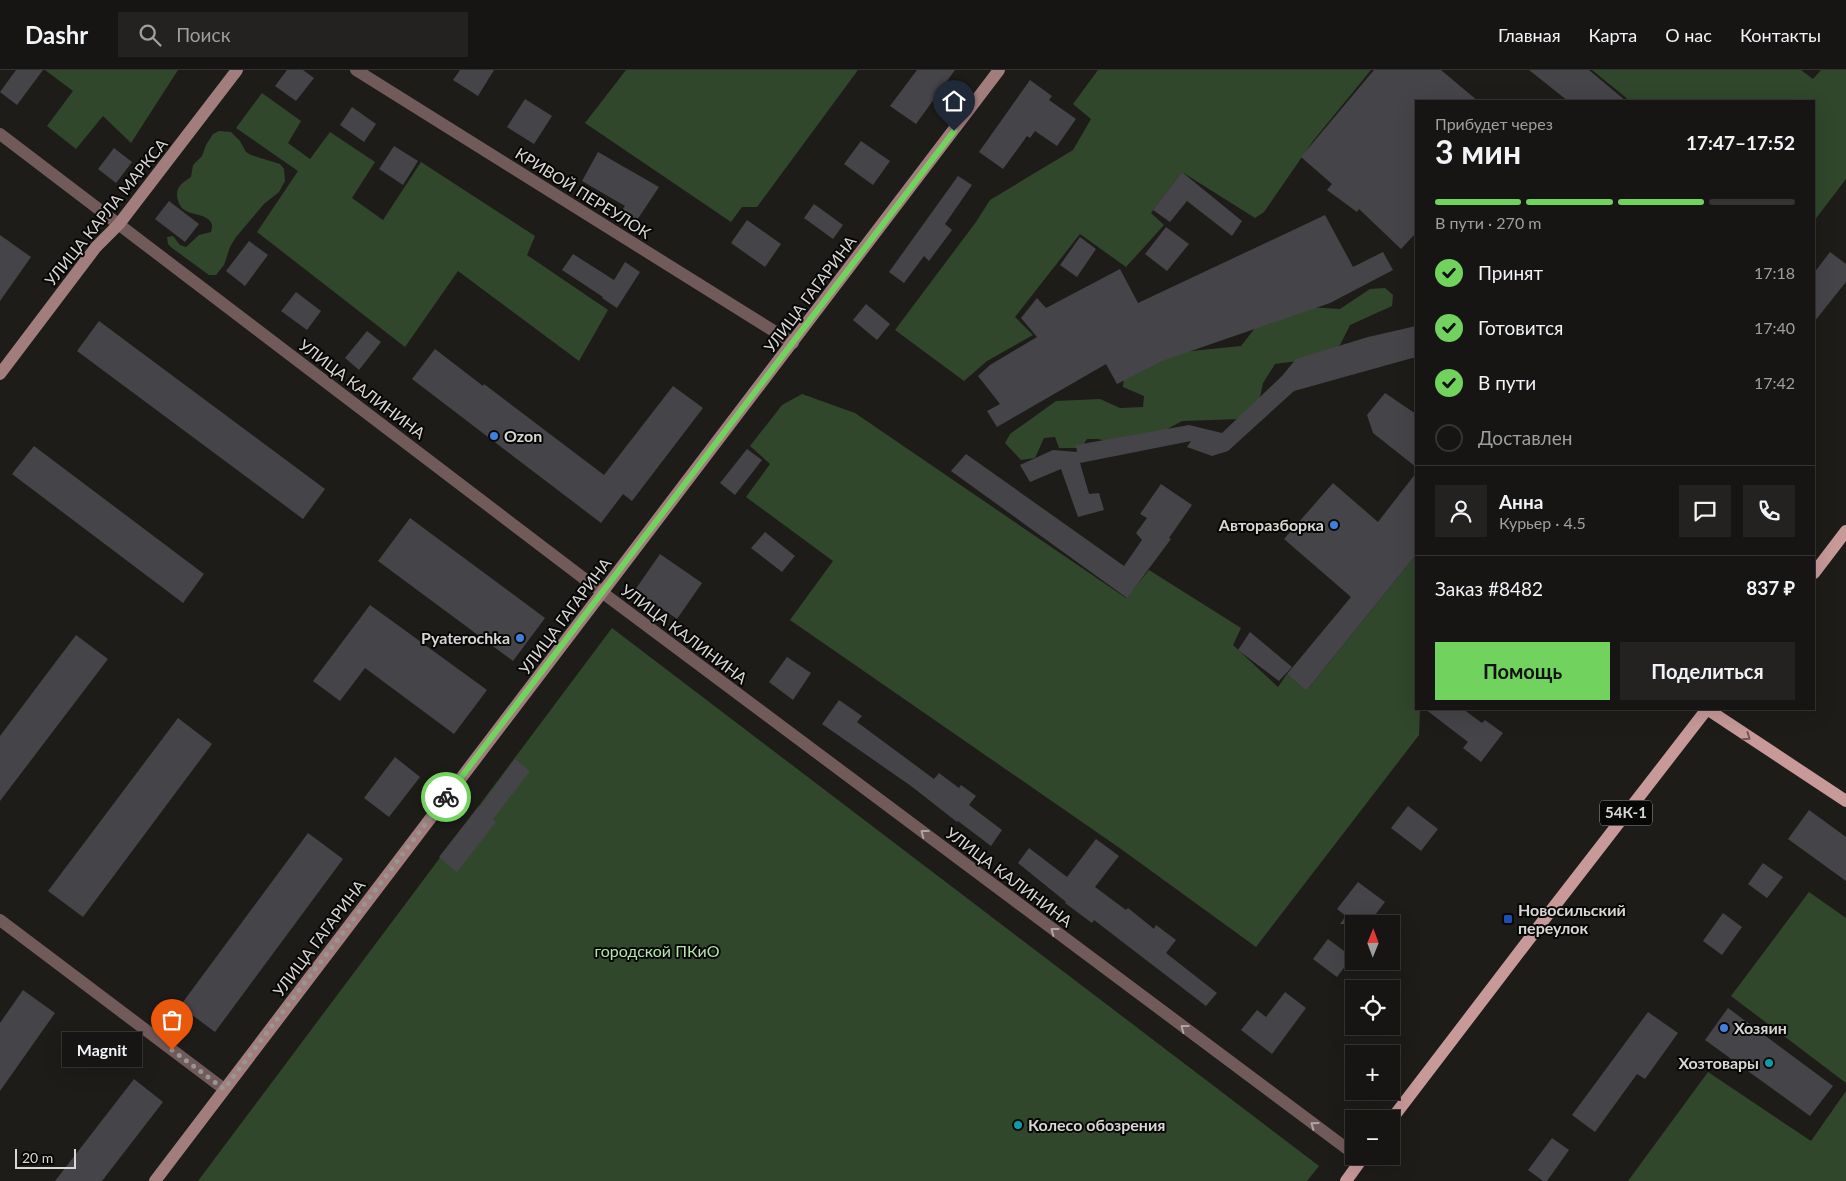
<!DOCTYPE html>
<html lang="ru">
<meta charset="utf-8">
<style>
:root{--surface:#161513;--page:#232221;--text:#f1f3f6;--muted:#9e9fa0;--line:#353433;--accent:#71d35e}
body{margin:0;font-family:Lato,sans-serif;background:var(--page);color:var(--text);height:100vh;display:flex;flex-direction:column;font-size:19px;white-space:nowrap}
*{box-sizing:border-box;margin:0}
p{font-size:16px;color:var(--muted)}
.icon{flex:none;width:28px;height:28px;fill:none;stroke:currentColor;stroke-width:2;stroke-linecap:round;stroke-linejoin:round}
.map{position:relative;flex:1;overflow:hidden}
.side{position:absolute;left:1415px;top:30px;width:400px;height:610px;display:flex;flex-direction:column;background:var(--surface);border-radius:0px;box-shadow:0 5px 20px #0002,0 0 0 1px var(--line)}
.side>*{flex:none}
.needle{width:32px;rotate:1deg}
.fabs{position:absolute;left:1345px;top:845px;display:grid;gap:10px}
.fabs a{display:grid;place-items:center;width:55px;height:55px;border-radius:0px;background:var(--surface);box-shadow:0 5px 20px #0002,0 0 0 1px var(--line);font-size:25px}
.scale{position:absolute;left:15px;bottom:12px;width:61px;box-sizing:border-box;padding-left:5px;border:2px solid #d8d7d5;border-top:0;font-size:14px;line-height:18px;white-space:nowrap;color:#d8d7d5;-webkit-text-stroke:4px #070706;paint-order:stroke}
.pin{position:absolute;display:grid;place-items:center;width:42px;height:42px;color:#fff;margin:-51px -21px;border-radius:50% 50% 50% 0;rotate:-45deg;box-shadow:0 0 5px #0007}
.pin .icon{rotate:45deg}
.courier{position:absolute;display:grid;place-items:center;width:50px;height:50px;margin:-25px;border:4px solid #71d35e;border-radius:50%;background:#fff;color:#222;box-shadow:0 1px 6px #0007}
.bubble{position:absolute;height:35px;border-radius:0px;background:var(--surface);box-shadow:0 5px 20px #0002,0 0 0 1px var(--line);font-size:16px;font-weight:700;line-height:35px;text-align:center}
.headline em{font-style:normal;font-weight:700}
.headline div{display:flex;flex-direction:column-reverse}
.headline{display:flex;align-items:center;justify-content:space-between;height:85px;padding:0 20px}
h1{font-size:32px;font-weight:700;line-height:38px}
.bar{display:grid;grid-template-columns:repeat(4,1fr);gap:8px 5px;align-content:center;height:60px;padding:0 20px}
.bar i{height:6px;border-radius:4px;background:var(--line)}
.bar .active{background:var(--accent)}
.bar p{grid-column:span 4}
.line{display:flex;align-items:center;gap:12px;padding:0 20px;border-top:1px solid var(--line)}
.line div{flex:1}
.round{display:grid;place-items:center;flex:none;width:52px;height:52px;border-radius:0px;background:var(--page)}
ol{padding:0 20px;list-style:none}
li{display:flex;align-items:center;gap:15px;height:55px}
li p{margin-inline-start:auto}
li .icon{padding:5px;border-radius:50%;background:var(--accent);color:#111;stroke-width:4}
li:last-child{color:var(--muted)}
li i{width:28px;height:28px;border:2px solid var(--line);border-radius:50%}
.primary-button{display:flex;gap:10px;margin-top:auto;padding:10px 20px}
.primary-button a{flex:1;height:58px;border-radius:0px;background:var(--accent);color:#111;font-size:20px;font-weight:700;line-height:58px;text-align:center}
.primary-button a+a{background:var(--page);color:var(--text)}
header{display:flex;align-items:center;gap:30px;box-sizing:border-box;height:70px;padding:0 25px;background:var(--surface);border-bottom:1px solid var(--line)}
header strong{font-size:24px}
nav{display:flex;gap:28px;margin-inline-start:auto;font-size:18px}
.search{width:350px;height:45px;background:var(--page);display:flex;align-items:center;gap:12px;box-sizing:border-box;padding:0 18px;border-radius:0px;color:var(--muted);font-size:19px}
.map>svg:first-child{display:block}
</style>
<header>
<strong>Dashr</strong>
<div class="search"><svg class="icon" aria-label="search" viewBox="0 0 24 24"><circle cx="10" cy="10" r="6"/><path d="M15 15l6 6"/></svg>Поиск</div>
<nav><a>Главная</a><a>Карта</a><a>О нас</a><a>Контакты</a></nav>
</header>
<div class="map">
<svg width="1846" height="1111" viewBox="0 0 1846 1111">
<rect width="100%" height="100%" fill="#1e1c19"/>
<path fill="#30472c" d="M45,0h133l-47,73 -28,-27 -27,33 -29,-23 26,-35z
M626,0h232l-101,137h-15l-11,15 -146,-99z
M1098,0h273l-58,71 -49,71 -9,6 -73,-46 -31,41 13,12 -38,42 -46,-33 -65,83 18,18 -46,26 -23,20 -69,-51 81,-108 14,-22 83,-50 18,-31 -18,-15z
M1592,0h209l12,9 8,-9h25v109l-32,42v-120h-184z
M262,23l39,28 -13,22 22,16 20,-27 45,30 -23,36 31,22 38,-58 114,74 -8,19 81,55 -29,51 -121,-90 -53,76 -148,-115 41,-61 -62,-43z
M219,61l12,1 9,9 6,11 5,3 29,9 4,5 1,12 -6,11 -15,12 -28,33 -6,10 -6,18 -8,10h-7l-37,-27 -4,-4 -1,-7 6,-1 7,9 6,2 13,-12 12,-3c1,-4 2,-8 -1,-11 -9,-11 -31,-2 -33,-26 0,-10 7,-13 14,-18l2,-12 9,-9 4,-11 7,-11z
M1385,218l8,7 -1,11 -42,19 -10,20 -19,13 -46,6 -12,19 -5,23 -18,13 -58,2 -50,27 -34,-9h-11l-6,9h-22l-4,-11 -11,1 -9,20 -14,2 -16,-17 5,-9 46,-33 44,-2 20,9 23,-1 1,-11 -21,-9 1,-12 38,-21 79,-8 21,-27 45,-12 33,2 30,-20z
M802,324l53,19 271,185 23,-28 92,58 -8,17 45,42 9,-13 19,17 110,-136v154h4l-1,26 -163,212 -135,-98 -331,-229 43,-59 -87,-64 24,-33 -20,-18 32,-41z
M612,558l707,538 -12,15h-1109z
M1809,822l37,26v165l-115,-87z
M1708,1002l103,69 35,-50v90h-218z"/>
<path fill="#454549" d="M16,0h27l-26,35 -17,-13z
M287,0h16l11,8 -18,23 -21,-15z
M460,0h34l-16,26 -25,-16z
M917,0h38l-39,54 -26,-18z
M1374,0h67l37,31h-62v132l-15,16 -42,-40 -2,3 -30,-22 5,-6 -31,-27z
M1529,0h60l37,31h-58z
M1030,10l22,16 -3,4 27,19 -19,27 -22,-15 -5,7 -3,-2 -24,33 -24,-17z
M525,29l27,17 -18,28 -27,-17z
M352,37l24,17 -12,18 -24,-17z
M861,71l29,20 -17,24 -29,-21z
M394,76l24,15 -15,24 -24,-16z
M114,78l18,14 -16,21 -18,-14z
M598,82l61,35 -22,33 -15,-10 3,-4 -43,-25z
M1182,102l60,49 -10,15 -45,-35 -17,21 -17,-12z
M958,106l14,9 -27,39 7,6 -23,31 -5,-5 -20,27 -15,-11z
M169,131l30,23 -14,18 -30,-23z
M814,134l29,21 -10,14 -29,-21z
M1325,145l28,52 30,-15 10,18 -63,33 -168,58 -45,23 -11,-20 -109,63 -10,-16 13,-7 -22,-28 12,-11 47,-28 -16,-19 16,-20 9,10 74,-39 18,34z
M747,150l34,24 -16,23 -34,-24z
M1166,157l23,17 -22,27 -22,-17z
M0,165l31,22 -31,44z
M1080,167l16,12 -19,28 -17,-12z
M249,171l19,14 -23,31 -19,-15z
M1830,182l16,12v18l-32,40v-49z
M573,184l41,26 11,-18 15,10 -23,36 -15,-10 1,-1 -41,-27z
M296,222l25,19 -14,19 -26,-19z
M866,234l24,20 -13,16 -24,-20z
M99,251l226,168 -22,30 -226,-168z
M1416,256v31l-122,34 -66,60 -16,5 -25,-9 4,-6 -111,22 9,31 10,-1 5,17 -26,7 -17,-48 -31,13 -10,-17 33,-15 24,2 -1,-7 113,-20 33,8 60,-57 14,-17 72,-22z
M367,261l14,11 -22,28 -14,-12z
M435,279l48,37 1,-2 120,91 69,-89 30,22 -71,93 -9,-7 -22,29 -189,-144z
M1385,323l31,21v53l-43,-34 -6,-18z
M34,376l170,128 -21,29 -171,-129z
M747,379l15,11 -27,35 -15,-12z
M966,384l158,112 18,-26 -6,-7 11,-15 -7,-4 21,-30 31,21 -23,33 2,1 -44,59 -176,-127z
M1416,403v82l-110,136 -19,-17 64,-77 -67,-58 49,-56 45,39z
M410,448l135,100 -32,43 -135,-100z
M765,462l30,24 -13,16 -31,-24z
M660,484l42,29 -25,36 -42,-29z
M370,535l117,85 -33,44 -89,-66 -25,33 -27,-20z
M1250,562l42,35 -13,14 -41,-31z
M76,565l32,24 -108,142v-65z
M787,587l24,16 -18,27 -24,-18z
M839,630l23,16 -5,6 77,57 5,-6 20,15 2,-3 15,11 -7,9 33,25 -11,16 -33,-25 -1,1 -46,-36 -89,-62z
M1425,639h38l19,14 3,-3 18,13 -22,29 -18,-14 5,-6z
M178,648l34,26 -129,173 -35,-26z
M395,687l25,20 -31,40 -25,-19z
M515,689l15,12 -37,48 3,3 -39,50 -18,-15 39,-50 1,1z
M1408,736l30,23 -17,22 -30,-23z
M1809,740l37,27v44l-58,-42z
M308,763l35,26 -128,173 -35,-26z
M1096,769l23,17 -24,31 31,23 2,-2 26,21 2,-4 20,15 -10,13 51,40 -11,13 -112,-86 -2,3 -27,-20 1,-1 -48,-39 11,-15 38,29z
M1763,793l20,14 -16,21 -19,-14z
M1358,812l27,20 -17,22h-28l6,-8 -9,-7z
M1723,843l19,14 -20,28 -19,-14z
M1328,869l24,18 -15,20 -24,-18z
M23,920l32,23 -55,78v-68z
M1285,922l21,16 -34,46 -31,-24 16,-20 9,7z
M1728,938l105,78 -23,30 -105,-76z
M1648,942l30,21 -33,46 -8,-5 -42,58 -23,-17z
M134,1009l29,23 -61,79h-47z
M1552,1068l17,12 -22,31h-4l-15,-11z"/>
<g fill="none" stroke-linecap="round" stroke-linejoin="round">
<path stroke="#715a5a" stroke-width="12" d="M356,0l437,273
M0,64l603,459 751,561
M0,850l224,169"/>
<path stroke="#a17e7d" stroke-width="12" d="M0,304l96,-127 23,-23 118,-154
M155,1111l844,-1111"/>
<path stroke="#c79999" stroke-width="12" d="M1814,503l32,-42
M1707,639l139,92
M1391,1050l155,-203 161,-208
M1346,1111l18,-25"/>
</g>
<defs><path id="oneway-chevron" d="M-2-3.5L2.5 0L-2 3.5" fill="none" stroke-width="1.6" stroke-linecap="round" stroke-linejoin="round" transform="scale(1.25)"/></defs>
<use stroke="#715757" href="#oneway-chevron" transform="translate(1747 667) rotate(35)"/>
<g stroke="#afa5a4">
<use href="#oneway-chevron" transform="translate(924 763) rotate(-143)"/>
<use href="#oneway-chevron" transform="translate(1054 861) rotate(-143)"/>
<use href="#oneway-chevron" transform="translate(1184 958) rotate(-143)"/>
<use href="#oneway-chevron" transform="translate(1314 1055) rotate(-144)"/>
</g>
<g fill="none" stroke-linecap="round" stroke-linejoin="round">
<path stroke="#979693" stroke-width="5" stroke-dasharray="0 9" d="M172,980l52,39 222,-292"/>
<path stroke="#71d35e" stroke-width="6" d="M446,727l508,-666"/>
</g>
<g fill="#3f7fe0" stroke="#070706" stroke-width="2">
<circle cx="494" cy="366" r="5"/>
<circle cx="1334" cy="455" r="5"/>
<circle cx="520" cy="568" r="5"/>
<circle cx="1724" cy="958" r="5"/>
</g>
<rect fill="#1a4fb4" stroke="#070706" stroke-width="2" x="1503" y="844" width="10" height="10" rx="2.5"/>
<g fill="#0f9aa8" stroke="#070706" stroke-width="2">
<circle cx="1769" cy="993" r="5"/>
<circle cx="1018" cy="1055" r="5"/>
</g>
<g text-anchor="middle" stroke-width="4" stroke-linejoin="round" paint-order="stroke">
<rect fill="#070706" stroke="#999997" stroke-width="1" x="1600" y="730.5" width="52" height="25" rx="4"/>
<g font-size="15" font-weight="bold" fill="#d8d7d5">
<text x="1626" y="748">54К-1</text>
</g>
<g font-size="16" fill="#d8d7d5" stroke="#070706">
<text transform="translate(583 123) rotate(32)" y="6">КРИВОЙ ПЕРЕУЛОК</text>
<text transform="translate(106 142) rotate(-51)" y="6">УЛИЦА КАРЛА МАРКСА</text>
<text transform="translate(810 224) rotate(-53)" y="6">УЛИЦА ГАГАРИНА</text>
<text transform="translate(362 319) rotate(37)" y="6">УЛИЦА КАЛИНИНА</text>
<text transform="translate(565 546) rotate(-53)" y="6">УЛИЦА ГАГАРИНА</text>
<text transform="translate(684 564) rotate(37)" y="6">УЛИЦА КАЛИНИНА</text>
<text transform="translate(1009 807) rotate(37)" y="6">УЛИЦА КАЛИНИНА</text>
<text transform="translate(319 868) rotate(-53)" y="6">УЛИЦА ГАГАРИНА</text>
</g>
<g font-size="16" font-weight="bold" fill="#d8d7d5" stroke="#070706" text-anchor="start">
<text x="504" y="372">Ozon</text>
<text x="1324" y="461" text-anchor="end">Авторазборка</text>
<text x="510" y="574" text-anchor="end">Pyaterochka</text>
<text x="1518" y="846">Новосильский<tspan x="1518" dy="18">переулок</tspan></text>
<text x="1734" y="964">Хозяин</text>
<text x="1759" y="999" text-anchor="end">Хозтовары</text>
<text x="1028" y="1061">Колесо обозрения</text>
</g>
<g font-size="16" fill="#b3e5ab" stroke="#070706">
<text x="657" y="887">городской ПКиО</text>
</g>
</g>
</svg>
<div class="fabs">
<a><svg class="needle" viewBox="-14 -14 28 28"><path d="M0-13l5 13h-10z" fill="#e53935"/><path d="M0 13l5-13h-10z" fill="#9e9fa0"/></svg></a>
<a><svg class="icon" aria-label="locate" viewBox="0 0 24 24"><circle cx="12" cy="12" r="6"/><path d="M12 2v4M12 18v4M2 12h4M18 12h4"/></svg></a>
<a>+</a>
<a>−</a>
</div>
<div class="scale">20 m</div>
<div class="pin" style="left:172px;top:980px;background:#ea580c"><svg class="icon" aria-label="bag" viewBox="0 0 24 24"><path d="M5 8h14l-1 12H6zM9 8a3 3 0 0 1 6 0"/></svg></div>
<div class="pin" style="left:954px;top:61px;background:#1f2937"><svg class="icon" aria-label="home" viewBox="0 0 24 24"><path d="M3 11l9-7 9 7M6 9v11h12V9"/></svg></div>
<div class="courier" style="left:446px;top:727px"><svg class="icon" aria-label="bike" viewBox="0 0 24 24"><circle cx="6" cy="16" r="4"/><circle cx="18" cy="16" r="4"/><path d="M6 16l4-8h5l3 8M10 8l3 8H6M13 5h3"/></svg></div>
<div class="bubble" style="left:62px;top:962px;width:80px">Magnit</div>
<section class="side">
<div class="headline"><div><h1>3 мин</h1><p>Прибудет через</p></div><em>17:47–17:52</em></div>
<div class="bar"><i class="active"></i><i class="active"></i><i class="active"></i><i></i><p>В пути · 270 m</p></div>
<ol>
<li><svg class="icon" aria-label="check" viewBox="0 0 24 24"><path d="M5 12l5 5 9-10"/></svg>Принят<p>17:18</p></li>
<li><svg class="icon" aria-label="check" viewBox="0 0 24 24"><path d="M5 12l5 5 9-10"/></svg>Готовится<p>17:40</p></li>
<li><svg class="icon" aria-label="check" viewBox="0 0 24 24"><path d="M5 12l5 5 9-10"/></svg>В пути<p>17:42</p></li>
<li><i></i>Доставлен</li>
</ol>
<div class="line" style="height:90px"><a class="round"><svg class="icon" aria-label="person" viewBox="0 0 24 24"><circle cx="12" cy="8" r="4"/><path d="M4 21q1-7 8-7t8 7"/></svg></a><div><b>Анна</b><p>Курьер · 4.5</p></div><a class="round"><svg class="icon" aria-label="chat" viewBox="0 0 24 24"><path d="M4 5h16v11H9l-5 4z"/></svg></a><a class="round"><svg class="icon" aria-label="phone" viewBox="0 0 24 24"><path d="M5 4h4l2 5-3 2q2 4 5 5l2-3 5 2v4C11 20 4 13 5 4z"/></svg></a></div>
<div class="line" style="height:65px"><div>Заказ #8482</div><b>837 ₽</b></div>
<div class="primary-button"><a>Помощь</a><a>Поделиться</a></div>
</section>
</div>
